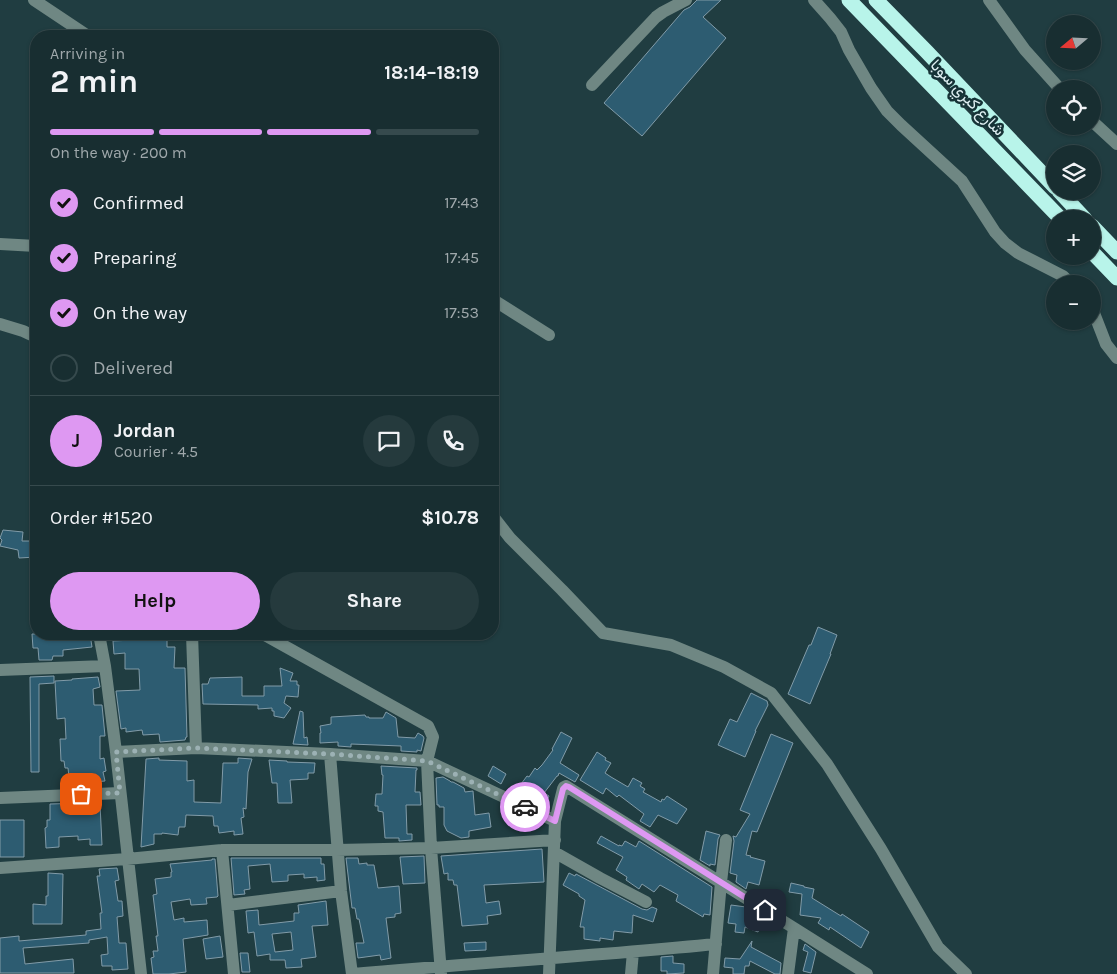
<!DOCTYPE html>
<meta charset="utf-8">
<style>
:root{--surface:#182e31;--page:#253a3d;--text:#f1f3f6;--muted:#9fa8ab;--line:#364a4d;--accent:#de98f2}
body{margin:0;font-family:Karla,Vazirmatn,sans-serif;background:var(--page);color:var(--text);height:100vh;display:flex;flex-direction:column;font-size:19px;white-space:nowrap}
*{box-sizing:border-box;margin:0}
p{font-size:16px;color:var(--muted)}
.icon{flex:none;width:28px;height:28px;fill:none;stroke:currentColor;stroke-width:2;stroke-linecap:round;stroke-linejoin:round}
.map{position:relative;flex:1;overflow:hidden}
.sheet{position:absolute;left:30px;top:30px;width:469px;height:610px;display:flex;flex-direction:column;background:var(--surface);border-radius:20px;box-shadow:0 1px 4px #0004,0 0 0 1px var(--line)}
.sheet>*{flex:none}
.needle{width:32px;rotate:251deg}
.buttons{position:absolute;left:1046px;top:15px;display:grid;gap:10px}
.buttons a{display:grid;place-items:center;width:55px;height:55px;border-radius:50%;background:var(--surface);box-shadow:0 1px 4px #0004,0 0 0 1px var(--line);font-size:25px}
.pin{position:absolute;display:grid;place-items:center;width:42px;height:42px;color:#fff;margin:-21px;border-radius:10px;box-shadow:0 2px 8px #0006}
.courier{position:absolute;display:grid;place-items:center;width:50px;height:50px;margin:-25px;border:4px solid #de98f2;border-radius:50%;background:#fff;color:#222;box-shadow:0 1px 6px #0007}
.headline em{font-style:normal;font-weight:700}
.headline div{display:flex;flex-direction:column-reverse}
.headline{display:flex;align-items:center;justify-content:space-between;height:85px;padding:0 20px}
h1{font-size:32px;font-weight:700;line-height:38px}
.bar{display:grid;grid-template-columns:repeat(4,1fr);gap:8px 5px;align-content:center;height:60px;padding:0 20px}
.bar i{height:6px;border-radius:4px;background:var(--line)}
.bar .on{background:var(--accent)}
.bar p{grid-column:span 4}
.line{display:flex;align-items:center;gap:12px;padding:0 20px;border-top:1px solid var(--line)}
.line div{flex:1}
.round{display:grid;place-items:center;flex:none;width:52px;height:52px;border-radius:26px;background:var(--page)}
ol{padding:0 20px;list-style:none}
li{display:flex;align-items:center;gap:15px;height:55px}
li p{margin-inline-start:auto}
li .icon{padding:5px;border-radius:50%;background:var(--accent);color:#111;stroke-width:4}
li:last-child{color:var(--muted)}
li i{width:28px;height:28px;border:2px solid var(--line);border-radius:50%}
.action{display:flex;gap:10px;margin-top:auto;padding:10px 20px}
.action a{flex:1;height:58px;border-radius:30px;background:var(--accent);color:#111;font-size:20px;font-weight:700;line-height:58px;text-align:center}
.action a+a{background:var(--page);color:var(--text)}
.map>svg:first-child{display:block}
</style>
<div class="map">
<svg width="1117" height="974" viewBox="0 0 1117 974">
<rect width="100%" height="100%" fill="#203d41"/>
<path fill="#2d5c71" stroke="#819ba8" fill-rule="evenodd" d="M697,0h24l-18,17 23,21 -84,98 -38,-33 80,-93 6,-3z
M3,530l20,2 -1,9h14v16l-17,1 -1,-8 -18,-4 2,-6 -2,-2z
M818,627l19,8 -7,19h1l-21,50 -22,-10 21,-49h2z
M32,634h20v1l27,-1 1,1 10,-1 2,13 -29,3v6h-10l-1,4h-13l-1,-12h-5z
M153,639h14v8h8l-1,21h11l2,69h-1l-1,3 -25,2 -1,-8 -16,1 -1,-5 -16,2v-4l-5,1 -5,-38 24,-1 -1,-21h-14v-16l-11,1 -1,-13z
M280,668l13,5 -3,8h7v4h2l-1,12 -12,-1 -2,7 7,5 -7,10 -10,-2v-5h-2v-3l-14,1v-4l-55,-1 -1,-20h6l2,-6 32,-1v19h22v-10h18z
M54,676v7l-15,1v88h-8l-1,-95z
M98,677l2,10 -7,2 1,16h8l3,31h-5v23l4,-1 2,13 -3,1 2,9 -23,2 -1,-8 -12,2 -1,-9h-3l-1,-7h-3l-1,-22h6l-1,-21 -8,1 -2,-38 17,-1v-1z
M751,693l16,8 1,4 -13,26h1l-11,26 -27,-12 12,-26 7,3z
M300,711l3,1 1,26 3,-1 1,8 -15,-1z
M386,712l10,6 2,19 17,1 3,-5 5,3 1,2 -3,13 -4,-1v2l-16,-1v-5l-50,-2v3l-13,-1v-4l-18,1v-10h1l-1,-7 11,-2v-7l34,-2 1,2h3v1h14z
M561,732l11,6 -12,25 19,12 -4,7 -16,-9 -1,3h-1l-13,17 5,3 -5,11 -23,-11 -6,-4 12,-16 2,1 6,-9 2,2 5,-5 11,-15 -1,-1z
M771,734l22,9 -36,89 -5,-1 -6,24 5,1 -1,1 15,4 -6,24 -11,-3 -2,7 -10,-7 1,-7 -7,-2 4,-32 -1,-5 3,1 14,-23 -10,-4z
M597,752l9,6 -1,2 6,3 -6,10 6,4 17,10 5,-9 9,5 -2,3 5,3 -2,3 18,10 1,-3 2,1 3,-4 20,13 -10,15 -19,-9 -8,12 -10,-6 4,-7 -25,-19 -2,2 -11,-9 -3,6 -23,-14z
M159,758v2l28,1v20l7,-1v22l27,1 2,-40h15v-5l14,1 -4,13 -2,37 -3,-1 1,9 -3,1 2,16 -9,1v-4l-15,2 -1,-7h-4l-1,-10 -27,-1 -1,12h-6l-1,8 -16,-2v1h-8v10l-13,3 5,-88z
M269,760l18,1v1l28,1 -1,10h-6v6l-18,1 2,23h-14l-1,-20h-5z
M381,766l36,2v2h-1l-1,22h5l1,13h-15l1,29h5v6l-13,1v-3h-14l-2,-26 -5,-1v-5h-3l1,-12h6l1,-19h-1z
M493,766l13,8 -5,10 -13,-8z
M443,777l7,4 1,1h2l11,6 1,4 8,-1 2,24 14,-2 2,14 -22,4v6l-8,1 -14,-7 -3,-6v-18h-5v-2h-2l-1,-27z
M85,803v1h15l2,41h-12v-6l-12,1v-4l-19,1v10l-13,1 -1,-20 2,-1v-7h3v-16z
M0,820h24v37h-24z
M706,831l14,4 -2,4 -3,26 -5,-1v2l-10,-6z
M601,836l18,10v-1l3,1 3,-5 11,6 3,-6 73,46 -2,28 -6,-1 -1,3 -27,-16 2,-6 -18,-10 -6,7 -12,-8 -3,5 -13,-9 1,-3 -11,-7 7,-13 -26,-14z
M542,849l2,33 -60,3 2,18 13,-2 2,13 -14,2 1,8 -26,2 -5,-41h-3l-1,-5h-5v-7l-4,1 -3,-18z
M424,856l1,27 -22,1 -3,-27z
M231,858h90v6h3l1,16 -8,1v-4l-13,1v-4l-16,1v6l-16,1 -2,-18 -22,2 2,23 -6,1 1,4 -11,1z
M346,858h12l1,6 8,-1v2h7l4,23 21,-2 2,27 -6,1v3l-9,1 5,40 -10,2 -1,-5 -22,3 -2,-15h8l-5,-24h-2l-2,-11h-3z
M212,859h3l3,37 -1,1 -11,1 1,6 -16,1 -1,-6 -19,3 3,18 10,-2v4l23,-2 1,15 -25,4 3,33 -17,2h-16l-2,-16 3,-1 -1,-6h5l-2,-15h2l-5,-41 4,-1 -2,-15 16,-2v-5h1l-2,-8 42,-4z
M117,868l2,12 -4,1 3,20h4l1,15 -6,1 2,26h7l2,26 -16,1v-4h-10l-1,-11 7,-1 -1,-17 -18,3v3l-66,5 2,16 48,-5 1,14h-74v-35l19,-2v5l67,-6v-4l15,-2 -1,-16h2l-5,-37h3l-1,-7z
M48,873l15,1 -1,50h-29v-20l13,1v-9h2z
M569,873l6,3 1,-2 66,35 5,1 5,-3 5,2 -4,13 -20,-7 -1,18 -18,-2 -1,9 -13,-2v3l-16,-2v-12h-4l5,-27 -6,-4v-2l-16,-9z
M791,883l13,3v1l10,2 -2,9 29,18 1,-2 27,18 -8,16 -31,-21 -1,3 -11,-7 3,-5 -21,-3 2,-21 -13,-2z
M326,901l2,24 -16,1 4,31 -15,2 1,8 -16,1 -1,-8h-15v-6l-13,2 -3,-24 -6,1 -2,-22 12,-1 1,15 35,-4v-8h5l-1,-8zM291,932l2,18 -18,2 -3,-18z
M731,905l15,2 18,12 -6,13 -13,-5 -1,6 -9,-1 1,-8 -8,-1z
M220,936l3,21 -17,2 -3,-20z
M752,941l-1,6 30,16 -1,11h-5l-25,-13 -1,5h-4l-1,8h-11v-6l-9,-1 1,-9 15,1z
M486,942v8l-21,1 -1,-8z
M805,944l11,8 -5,21 -8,-2 5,-19 -5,-2z
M240,953h8l2,19h-8z
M673,956v7l11,1v9l-17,1v-3h-6v-14z"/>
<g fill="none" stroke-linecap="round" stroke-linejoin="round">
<path stroke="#6f8783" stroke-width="12" d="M34,0l54,36
M814,0l16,18 11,14 8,18 22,38 16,23 14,14 61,56 33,51 10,11 13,10 45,23 8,8
M989,0l36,50 35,39
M592,85l64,-68 7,-5 23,-12
M1092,121l25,23
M0,244l36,2
M492,299l57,36
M1092,308l14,36 11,14
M0,324l23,7 13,6
M492,515l18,23 52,52 41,43 68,12 53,22 47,26 56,71 54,85 57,98 28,27
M99,634l6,32 11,86 25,222
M192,634l4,114
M0,670l105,-4
M116,752l80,-4 134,6 97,7 6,-24 -5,-11 -165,-92
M330,754l11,137 11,83
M0,798l120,-5
M222,850l12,124
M554,852l46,26 46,24
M0,868l127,-9 95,-9h115l94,-2 124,-8
M228,905l113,-14
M794,928l73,46
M441,973l-10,-125 -4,-87 128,60
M353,974c121,-11 242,-18 363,-30
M549,974l6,-153 8,-32 1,-2 2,-1 228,142 -6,46
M631,974l2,-22
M713,974l8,-92 5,-42"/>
<path stroke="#b8f4ea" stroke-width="15" d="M849,0l212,219
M876,0l51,52 128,135
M1059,191l26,28
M1092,226l25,26
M1092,252l25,26"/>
</g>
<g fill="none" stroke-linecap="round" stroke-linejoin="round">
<path stroke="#9cb1b4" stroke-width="5" stroke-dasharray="0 9" d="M81,794l39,-1 -4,-41 80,-4 134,6 97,7 98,46"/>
<path stroke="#de98f2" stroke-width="6" d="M525,807l30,14 8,-32 3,-3 3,1 196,123"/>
</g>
<g text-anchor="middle" stroke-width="5" stroke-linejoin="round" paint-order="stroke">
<g font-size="16" fill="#dfeff2" stroke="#163337">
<text transform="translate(968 97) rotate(46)" y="6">شارع كبري سوبا</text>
</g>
</g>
</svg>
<div class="buttons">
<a><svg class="needle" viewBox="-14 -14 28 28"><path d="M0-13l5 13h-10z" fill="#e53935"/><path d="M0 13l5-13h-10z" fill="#9fa8ab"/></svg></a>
<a><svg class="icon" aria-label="locate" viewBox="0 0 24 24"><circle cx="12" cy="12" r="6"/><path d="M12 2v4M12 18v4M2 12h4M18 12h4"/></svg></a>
<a><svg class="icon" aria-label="layers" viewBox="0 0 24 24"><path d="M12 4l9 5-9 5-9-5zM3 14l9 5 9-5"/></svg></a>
<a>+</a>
<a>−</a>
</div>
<div class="pin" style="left:81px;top:794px;background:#ea580c"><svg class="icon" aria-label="bag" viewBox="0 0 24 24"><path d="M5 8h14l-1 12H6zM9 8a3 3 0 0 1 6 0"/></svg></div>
<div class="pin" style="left:765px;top:910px;background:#1f2937"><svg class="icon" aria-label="home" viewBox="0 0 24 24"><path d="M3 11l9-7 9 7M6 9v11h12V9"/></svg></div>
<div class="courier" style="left:525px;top:807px"><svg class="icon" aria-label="car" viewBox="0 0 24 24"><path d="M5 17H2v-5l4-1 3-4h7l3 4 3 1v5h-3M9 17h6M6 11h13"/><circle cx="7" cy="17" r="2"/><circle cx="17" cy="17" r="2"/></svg></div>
<section class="sheet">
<div class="headline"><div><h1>2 min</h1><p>Arriving in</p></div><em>18:14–18:19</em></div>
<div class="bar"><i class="on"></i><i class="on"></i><i class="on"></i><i></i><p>On the way · 200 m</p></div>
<ol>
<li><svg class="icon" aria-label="check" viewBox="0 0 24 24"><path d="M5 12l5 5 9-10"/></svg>Confirmed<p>17:43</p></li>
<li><svg class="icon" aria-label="check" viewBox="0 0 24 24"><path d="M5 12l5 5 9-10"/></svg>Preparing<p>17:45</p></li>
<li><svg class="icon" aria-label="check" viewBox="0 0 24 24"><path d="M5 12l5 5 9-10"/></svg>On the way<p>17:53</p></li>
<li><i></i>Delivered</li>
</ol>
<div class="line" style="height:90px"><b class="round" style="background:var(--accent);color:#111">J</b><div><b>Jordan</b><p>Courier · 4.5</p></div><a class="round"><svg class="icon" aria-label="chat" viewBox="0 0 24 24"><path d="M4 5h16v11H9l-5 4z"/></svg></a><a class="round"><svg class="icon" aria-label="phone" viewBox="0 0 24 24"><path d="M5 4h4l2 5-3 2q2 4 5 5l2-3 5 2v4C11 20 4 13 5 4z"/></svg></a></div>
<div class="line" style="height:65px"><div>Order #1520</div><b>$10.78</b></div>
<div class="action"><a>Help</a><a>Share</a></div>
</section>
</div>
